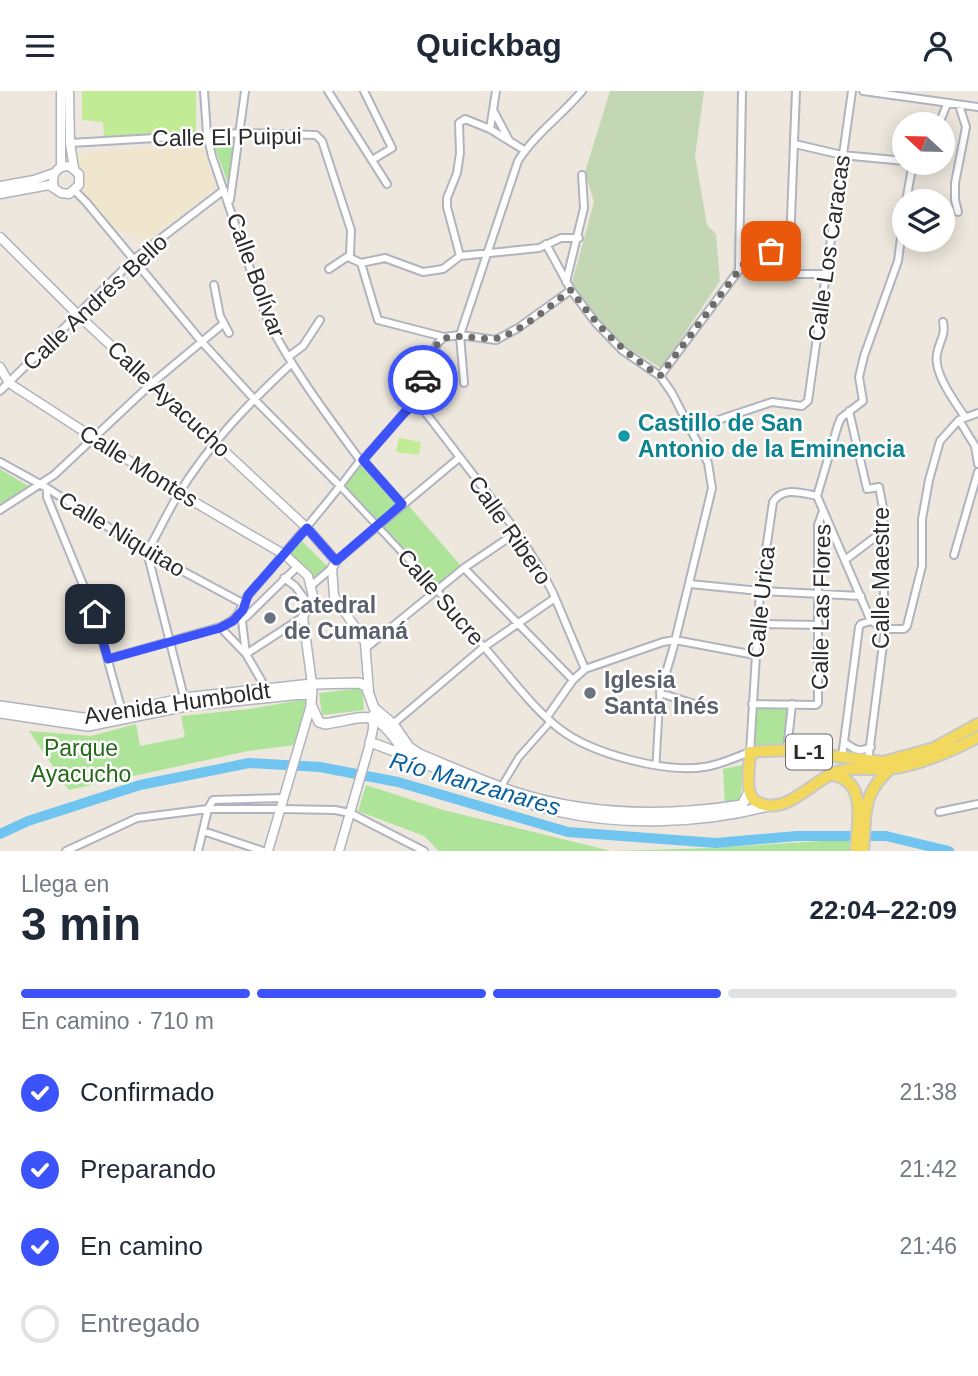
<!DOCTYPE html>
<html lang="es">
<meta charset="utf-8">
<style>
:root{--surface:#fff;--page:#f2f2f3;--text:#1f2937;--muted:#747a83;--line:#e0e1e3;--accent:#3c53fb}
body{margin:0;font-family:Helvetica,sans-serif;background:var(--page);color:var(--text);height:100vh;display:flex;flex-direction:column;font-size:26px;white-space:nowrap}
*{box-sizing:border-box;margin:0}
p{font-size:23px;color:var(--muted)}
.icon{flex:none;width:38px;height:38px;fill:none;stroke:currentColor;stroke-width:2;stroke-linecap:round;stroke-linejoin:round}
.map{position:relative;height:760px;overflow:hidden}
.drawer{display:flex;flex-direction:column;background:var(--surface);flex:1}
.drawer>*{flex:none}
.needle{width:46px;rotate:292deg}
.buttons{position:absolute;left:892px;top:21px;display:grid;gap:14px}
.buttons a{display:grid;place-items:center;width:63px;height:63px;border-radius:50%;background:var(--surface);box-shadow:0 4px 18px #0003;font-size:35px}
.pin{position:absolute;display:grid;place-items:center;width:60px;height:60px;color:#fff;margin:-30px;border-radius:14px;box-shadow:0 4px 10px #0006}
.courier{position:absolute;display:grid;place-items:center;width:70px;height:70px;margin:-35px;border:5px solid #3c53fb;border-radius:50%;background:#fff;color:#222;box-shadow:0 2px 9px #0007}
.summary em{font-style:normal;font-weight:700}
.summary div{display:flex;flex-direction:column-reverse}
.summary{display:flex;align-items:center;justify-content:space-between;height:119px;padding:0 21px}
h1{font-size:46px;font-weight:700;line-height:52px}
.bar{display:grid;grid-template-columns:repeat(4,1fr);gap:10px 7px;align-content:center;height:84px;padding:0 21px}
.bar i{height:9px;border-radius:5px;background:var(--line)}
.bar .active{background:var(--accent)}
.bar p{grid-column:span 4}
ol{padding:0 21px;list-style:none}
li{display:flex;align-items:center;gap:21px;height:77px}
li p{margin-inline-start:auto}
li .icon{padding:7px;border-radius:50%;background:var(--accent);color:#fff;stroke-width:4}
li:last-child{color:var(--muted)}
li i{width:38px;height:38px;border:4px solid var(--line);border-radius:50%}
header{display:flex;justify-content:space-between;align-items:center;height:91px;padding:0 21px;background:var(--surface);font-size:32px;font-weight:700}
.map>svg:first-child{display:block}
</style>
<header><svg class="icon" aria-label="menu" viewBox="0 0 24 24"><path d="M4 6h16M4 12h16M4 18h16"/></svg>Quickbag<svg class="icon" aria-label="person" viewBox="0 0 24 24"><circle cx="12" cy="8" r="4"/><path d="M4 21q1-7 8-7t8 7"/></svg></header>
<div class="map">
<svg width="978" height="760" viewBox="0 0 978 760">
<rect width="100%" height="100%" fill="#ede7dd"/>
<path fill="#efe6cd" d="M200,51l16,45 -69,54 -37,-14 -27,-32 -1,-26 -7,-6v-9z"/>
<path fill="#aee499" d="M234,47l-3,48h-2l-17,-47z
M364,372l35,40 -21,19 -36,-39z
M0,378l28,17v4l-28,16z
M408,414l54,62 -25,20 -54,-60z
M302,450l26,26 -16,14 -26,-24z
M362,597l2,22 -42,5 -3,-22z
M307,608l-12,46 -47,6 -179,39 -40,-59 62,5 45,-12 4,22 45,-9 -4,-21 68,-7z
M754,616l35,2 -5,39 -30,3z
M743,674l-3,40 -15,1 -2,-37z
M366,694l77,25 168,41h-172l-15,-15 -66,-25z
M853,748l-1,12h-239l99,-3z"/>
<path fill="#c3d7b4" d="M610,0h94l-9,65 12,69 9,9 4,47 -59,87 -36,-22 -28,-28 -25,-35 22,-81 -9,-30z"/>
<path fill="#c1eb95" d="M82,0h114v40l-92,6 -1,-15 -21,-2z
M399,347l22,4 -2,13 -23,-3z"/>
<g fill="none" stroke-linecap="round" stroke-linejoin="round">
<path stroke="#70c5f0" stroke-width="10" d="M0,743l28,-13 112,-36 109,-22 71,4 78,15 170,50 148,11 81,-7h89l63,15"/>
<defs>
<path id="pedestrian" d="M360,369l-20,26 97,104 47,57
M656,673l4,-71
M501,696l18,-30 32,-36"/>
<path id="minor" d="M204,0l3,43 5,22 55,163c25,50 60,96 93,141h3l39,44
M328,0l59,93
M364,0l28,57 -20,12
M796,0l-7,178 1,4 3,1h32
M863,0l115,16
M493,19l16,30
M939,33l8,-20
M490,38l6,-38
M70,52l171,-10 75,2 6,6 29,89 -1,25 -21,14
M795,53l47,11 63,6
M75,100l11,11 116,140 52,57 86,87c-28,36 -59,71 -89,106 -15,17 -6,24 -31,35l-112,32
M230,109l15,-109
M906,110l7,-38
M905,116l-7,54 -34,95 -5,21 4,24 -22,17 -3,7 -21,71 54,125 14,8h19l3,-3 15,-60v-47l7,-39 11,-39 19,-21 19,-7
M958,121l-3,-12v-17l11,-56 -7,-22
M546,153l25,46 25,33 26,27 38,26 12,17 36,70 4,25 -4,17 -35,144 -13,44 47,15
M741,158l47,4
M460,165l-13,-49v-9l10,-25 3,-20 -1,-30 6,-4 25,10 34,21
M348,166l13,6 24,-5 38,14 20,-3 17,-13 79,-8 22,-10h18
M361,172l17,57 66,17 16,-2 36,5 22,-12 53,-38
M739,178l3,-178
M566,191l18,-74 -2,-33
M214,194l6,31 9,17
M943,231c3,14 -4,19 -6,32 -4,19 18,48 28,63
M288,266l15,-11 17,-26
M660,285l94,-126
M464,292l-4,-48 58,-174c16,-26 44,-46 64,-70
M0,300l134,-132 90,-69
M414,314l7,3 8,9 88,115 24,38 12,23 32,76
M849,320l18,78 12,-2 5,26 -2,19 3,97 -17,132
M959,329l16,26 3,18
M691,338l81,-27 30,4 6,-5 44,-310
M363,369l42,-48 9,-7 23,-61 7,-7
M0,371l47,26 100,64 97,52 2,10 -4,7 4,33 57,-37
M47,397v9l48,117 28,101
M0,419l54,-35 97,-91 72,-60
M954,464l24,-83
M845,469l37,-28
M336,470l123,-103
M464,477l109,112
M284,487l11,8 15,20
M690,493l70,7 101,5
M312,494l20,-17
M246,526l52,-51
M758,533l61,1
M220,536l26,27 22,38
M484,556c25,28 48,61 77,83 32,24 104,43 143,37 16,-2 32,-10 46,-15l10,-161 13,-89c10,-16 29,-9 44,-6
M366,557l98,-80 53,-36
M185,610l-38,-149c11,-19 20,-39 31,-57 30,-50 72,-93 114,-132
M752,613l64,1 2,-2v-178l5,-14
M547,626l26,-37 12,-11 78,-27 12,-2 80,15
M393,633l91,-77 71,-49
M844,651c10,7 15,11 27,5
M787,659l5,-46
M842,666l17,-130 2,-3 10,-3
M939,721l39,-8
M203,740l60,20
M66,760l71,-33 71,-9h73l54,1 15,3 74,38
M198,760l10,-42 5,-9 71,-2"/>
<path id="tertiary" d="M69,0l1,52 4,25
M61,76v-76
M0,95l34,-6 20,-7
M0,103l49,-9 12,8 8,1 10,-9v-11l-10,-8c-14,0 -18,10 -15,22
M0,146l77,77 230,214 29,33 -4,7 2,28 31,46 4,50
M0,276l9,16 170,110 106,62 23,21 5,20 -10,21 9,67
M268,760l43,-146
M339,760l30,-104 4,-18v-14"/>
<path id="secondary" d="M312,593l-1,21 8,17 6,2c40,-6 48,-17 73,19 5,6 8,12 14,15 47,20 95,41 145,53 66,15 145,12 211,-5
M0,615l83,12 20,-1 81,-19 128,-14 47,-1 7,3 8,22 19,16 16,23 10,7c32,13 63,27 95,38 74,24 151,25 228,13l7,-13
M0,622l88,13 98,-20 126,-13
M370,651l37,14"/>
<path id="primary" d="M978,633l-44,24 -51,14 -96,-12 -37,2c0,14 -7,43 7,50 28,15 54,-20 77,-29 17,-7 36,-3 53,-4 27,-2 68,-19 91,-32
M833,684c35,6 24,49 23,76
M863,760c3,-36 -2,-56 27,-82"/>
</defs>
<use href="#pedestrian" stroke="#b1b3bf" stroke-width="9"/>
<use href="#minor" stroke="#b1b3bf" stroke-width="10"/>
<use href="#tertiary" stroke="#b1b3bf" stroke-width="11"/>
<use href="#secondary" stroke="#b1b3bf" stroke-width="12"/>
<use href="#primary" stroke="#c8c8c8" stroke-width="14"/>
<use href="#pedestrian" stroke="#fff" stroke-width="5"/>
<use href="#minor" stroke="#fff" stroke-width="6"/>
<use href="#tertiary" stroke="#fff" stroke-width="8"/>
<use href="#secondary" stroke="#fff" stroke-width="9"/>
<use href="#primary" stroke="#f2d95d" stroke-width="10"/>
</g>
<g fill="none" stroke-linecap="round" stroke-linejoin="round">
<path stroke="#6f6d69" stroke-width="7" stroke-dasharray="0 12.6" d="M423,289c15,-38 9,-48 54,-42 7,0 15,2 21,0 27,-9 51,-32 73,-48 28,38 49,60 89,86l94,-126 17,1"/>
<path stroke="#3c53fb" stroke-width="9" d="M95,523l13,45 112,-31 13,-7 10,-11 5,-15 59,-67 29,33 66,-57 -39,-44 42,-48 9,-7 9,-25"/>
</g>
<circle fill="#0f9aa8" stroke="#fff" stroke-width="2.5" cx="624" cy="345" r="7"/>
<g fill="#6b7280" stroke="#fff" stroke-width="2.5">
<circle cx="270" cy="527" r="7"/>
<circle cx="590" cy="602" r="7"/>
</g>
<g text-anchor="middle" stroke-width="5" stroke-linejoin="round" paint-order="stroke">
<rect fill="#fff" stroke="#6b6b6b" stroke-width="2" x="786" y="643.5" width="46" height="35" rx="5"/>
<g font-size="21" font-weight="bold" fill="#2b2b2b">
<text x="809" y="668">L-1</text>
</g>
<g font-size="23" fill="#2b2b2b" stroke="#fff">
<text transform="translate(227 46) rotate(-1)" y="8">Calle El Puipui</text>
<text transform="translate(829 157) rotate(-82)" y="8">Calle Los Caracas</text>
<text transform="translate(256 184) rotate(70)" y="8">Calle Bolívar</text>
<text transform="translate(95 211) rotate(-43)" y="8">Calle Andrés Bello</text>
<text transform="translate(169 308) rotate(43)" y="8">Calle Ayacucho</text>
<text transform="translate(139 375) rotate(32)" y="8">Calle Montes</text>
<text transform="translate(510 439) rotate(55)" y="8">Calle Ribero</text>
<text transform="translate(122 443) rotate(31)" y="8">Calle Niquitao</text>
<text transform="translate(881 487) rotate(-90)" y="8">Calle Maestre</text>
<text transform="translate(441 506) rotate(49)" y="8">Calle Sucre</text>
<text transform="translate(761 511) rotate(-84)" y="8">Calle Urica</text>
<text transform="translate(821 516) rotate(-89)" y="8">Calle Las Flores</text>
<text transform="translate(177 612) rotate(-8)" y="8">Avenida Humboldt</text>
</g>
<g font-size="23" font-weight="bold" fill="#0d838f" stroke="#fff" text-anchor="start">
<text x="638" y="340">Castillo de San<tspan x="638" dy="26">Antonio de la Eminencia</tspan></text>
</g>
<g font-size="23" font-weight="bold" fill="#5b616d" stroke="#fff" text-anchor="start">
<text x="284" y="522">Catedral<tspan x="284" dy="26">de Cumaná</tspan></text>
<text x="604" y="597">Iglesia<tspan x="604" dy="26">Santa Inés</tspan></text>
</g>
<g font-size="23" fill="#256a1a" stroke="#fff">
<text x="81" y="665">Parque<tspan x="81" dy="26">Ayacucho</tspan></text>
</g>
<g font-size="24" font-style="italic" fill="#0c629e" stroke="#fff">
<text transform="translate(475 693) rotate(16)" y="8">Río Manzanares</text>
</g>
</g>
</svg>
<div class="buttons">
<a><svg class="needle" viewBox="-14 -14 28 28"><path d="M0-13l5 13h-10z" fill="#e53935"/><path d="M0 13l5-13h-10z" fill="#747a83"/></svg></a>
<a><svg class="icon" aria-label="layers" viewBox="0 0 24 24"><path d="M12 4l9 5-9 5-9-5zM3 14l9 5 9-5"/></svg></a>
</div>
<div class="pin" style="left:771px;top:160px;background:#ea580c"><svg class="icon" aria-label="bag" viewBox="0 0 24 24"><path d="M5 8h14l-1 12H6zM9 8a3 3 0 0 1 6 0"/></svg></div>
<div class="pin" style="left:95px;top:523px;background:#1f2937"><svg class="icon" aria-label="home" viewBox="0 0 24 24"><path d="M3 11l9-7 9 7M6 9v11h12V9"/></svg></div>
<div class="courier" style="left:423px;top:289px"><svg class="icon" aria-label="car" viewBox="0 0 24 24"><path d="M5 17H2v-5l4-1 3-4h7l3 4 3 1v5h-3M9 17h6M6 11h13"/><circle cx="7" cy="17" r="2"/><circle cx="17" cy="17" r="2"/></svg></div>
</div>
<section class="drawer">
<div class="summary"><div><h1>3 min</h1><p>Llega en</p></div><em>22:04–22:09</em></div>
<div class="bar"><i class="active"></i><i class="active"></i><i class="active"></i><i></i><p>En camino · 710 m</p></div>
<ol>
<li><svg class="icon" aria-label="check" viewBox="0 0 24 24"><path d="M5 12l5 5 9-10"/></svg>Confirmado<p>21:38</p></li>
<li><svg class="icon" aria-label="check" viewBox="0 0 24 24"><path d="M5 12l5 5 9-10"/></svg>Preparando<p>21:42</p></li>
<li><svg class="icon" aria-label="check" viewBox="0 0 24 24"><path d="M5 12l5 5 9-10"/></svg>En camino<p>21:46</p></li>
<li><i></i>Entregado</li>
</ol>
</section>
